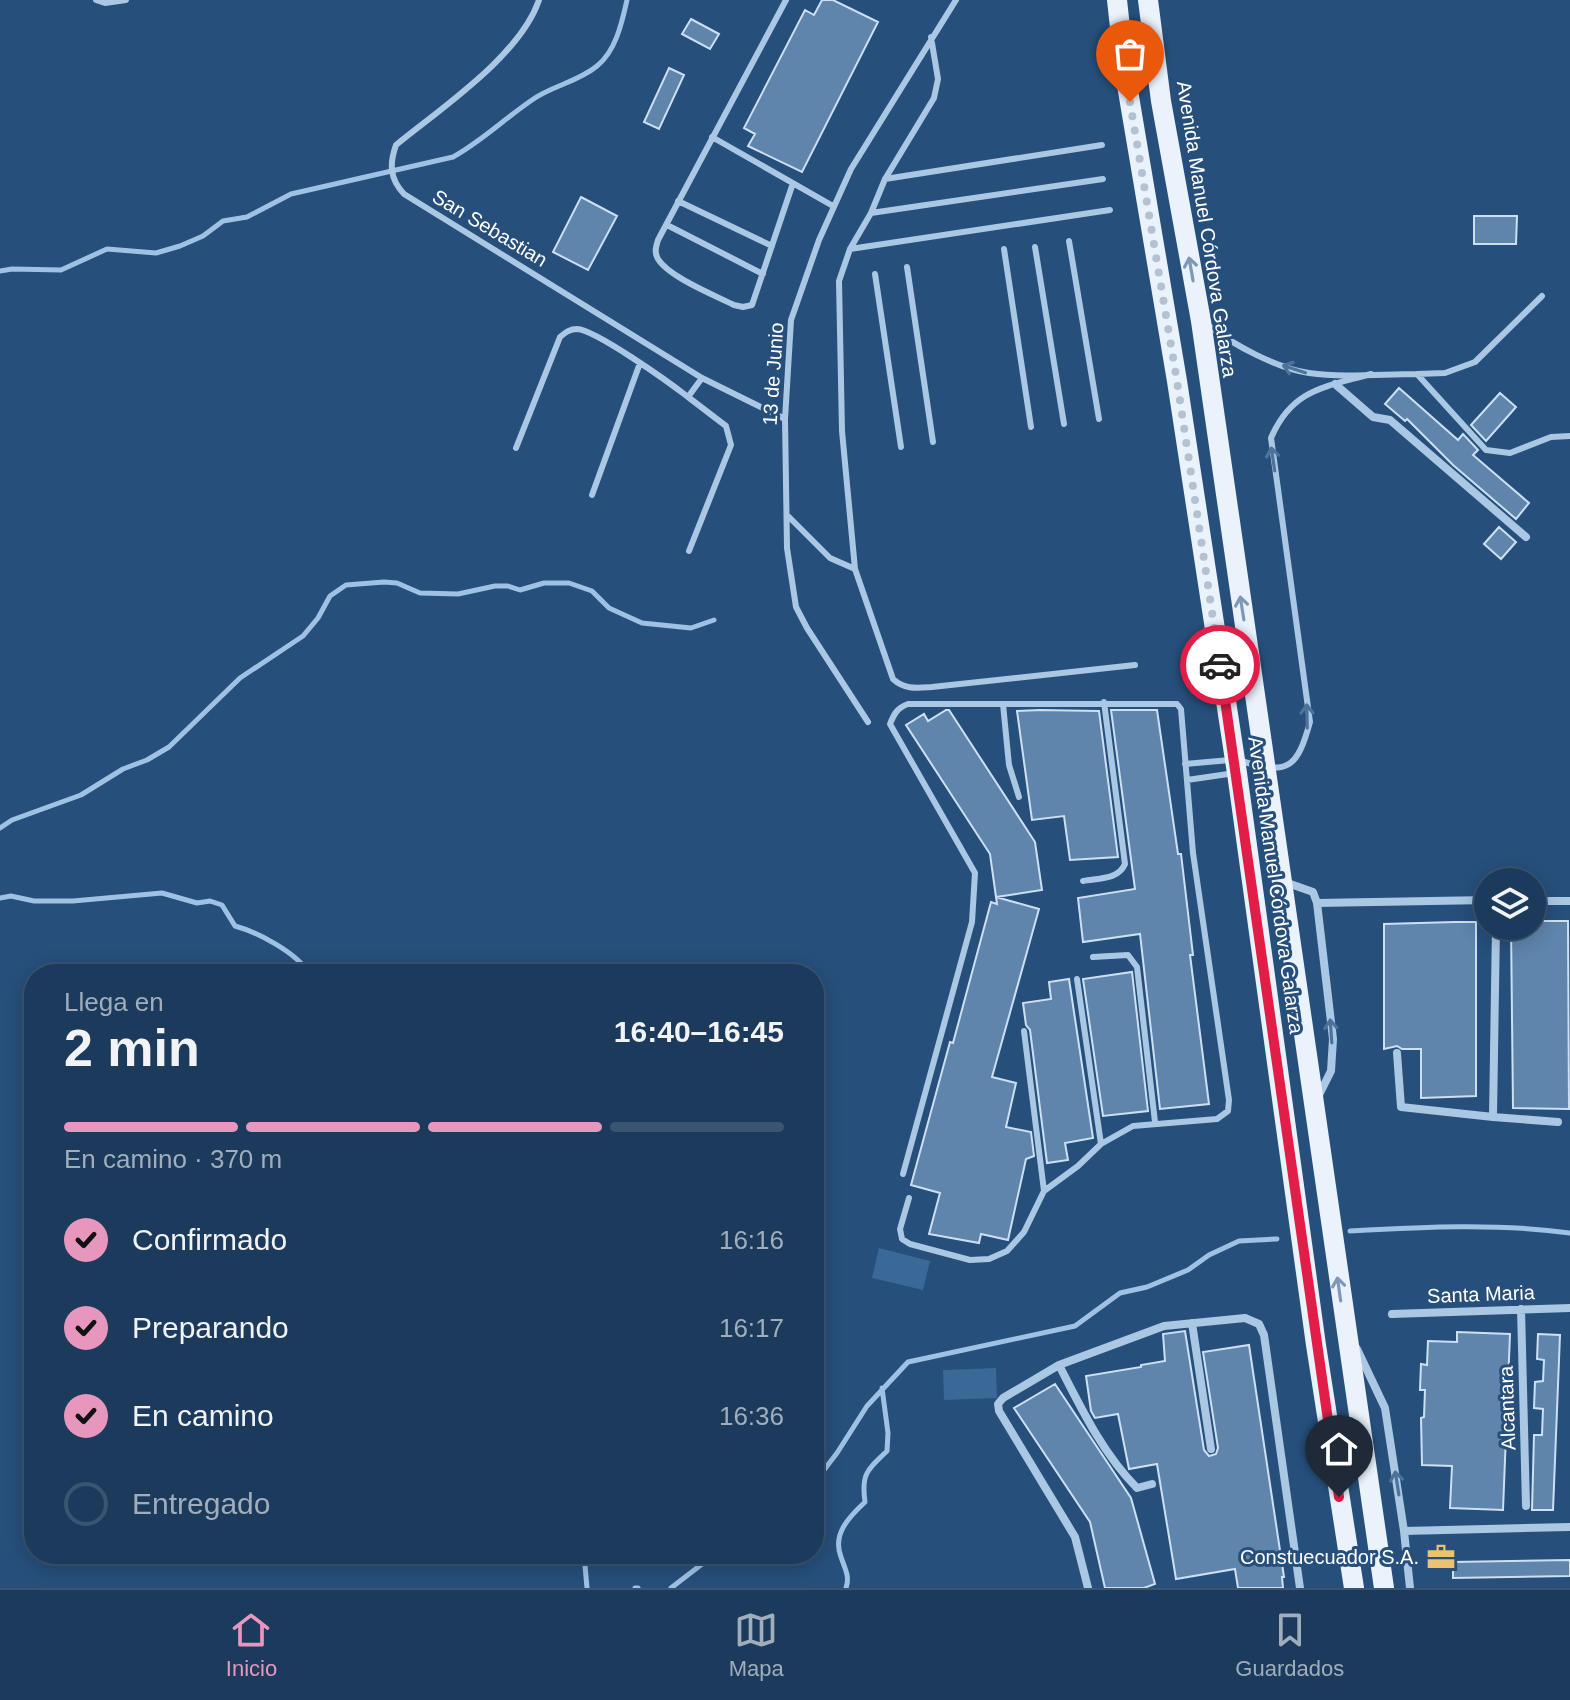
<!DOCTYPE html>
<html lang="es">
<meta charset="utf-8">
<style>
:root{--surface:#1c3b5c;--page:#294665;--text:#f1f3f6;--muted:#a0adbb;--line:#3a5572;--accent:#e797bd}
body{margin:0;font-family:Arial,sans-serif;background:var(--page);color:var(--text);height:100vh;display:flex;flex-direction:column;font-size:30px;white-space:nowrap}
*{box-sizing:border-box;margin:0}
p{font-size:26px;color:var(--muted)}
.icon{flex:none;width:44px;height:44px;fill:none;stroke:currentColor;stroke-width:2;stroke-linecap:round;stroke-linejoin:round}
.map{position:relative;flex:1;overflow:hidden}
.panel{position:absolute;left:24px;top:964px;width:800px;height:600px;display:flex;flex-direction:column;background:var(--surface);border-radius:32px;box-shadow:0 4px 20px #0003,0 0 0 2px var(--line)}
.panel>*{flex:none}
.fabs{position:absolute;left:1474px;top:868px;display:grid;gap:16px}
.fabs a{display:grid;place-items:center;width:72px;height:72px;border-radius:50%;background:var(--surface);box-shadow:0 4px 20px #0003,0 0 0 2px var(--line);font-size:40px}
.pin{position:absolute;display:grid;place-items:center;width:68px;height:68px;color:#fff;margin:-82px -34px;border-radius:50% 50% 50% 0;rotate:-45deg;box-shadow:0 0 8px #0007}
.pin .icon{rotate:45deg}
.courier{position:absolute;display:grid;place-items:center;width:80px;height:80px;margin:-40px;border:6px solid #e11d48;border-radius:50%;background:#fff;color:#222;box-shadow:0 2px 10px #0007}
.head em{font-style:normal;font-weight:700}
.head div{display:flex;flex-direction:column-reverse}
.head{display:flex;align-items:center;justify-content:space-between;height:136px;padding:0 40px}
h1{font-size:52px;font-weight:700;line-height:60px}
.bar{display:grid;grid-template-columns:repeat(4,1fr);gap:12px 8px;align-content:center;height:96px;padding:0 40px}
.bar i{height:10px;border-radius:6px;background:var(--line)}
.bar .active{background:var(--accent)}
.bar p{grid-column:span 4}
ol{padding:0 40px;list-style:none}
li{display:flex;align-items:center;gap:24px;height:88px}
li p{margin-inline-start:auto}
li .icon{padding:8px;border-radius:50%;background:var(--accent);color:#111;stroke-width:4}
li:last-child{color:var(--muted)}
li i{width:44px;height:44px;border:4px solid var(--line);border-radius:50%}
.tabs{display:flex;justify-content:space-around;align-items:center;height:112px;border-top:2px solid var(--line);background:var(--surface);font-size:22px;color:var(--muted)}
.tabs a{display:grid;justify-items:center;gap:4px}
.tabs .active{color:var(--accent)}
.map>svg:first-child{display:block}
</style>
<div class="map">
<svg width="1570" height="1588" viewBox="0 0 1570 1588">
<rect width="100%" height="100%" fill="#264f7b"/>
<path fill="#3a6998" d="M879,1248l51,13 -7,29 -51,-12z
M996,1368l1,30 -53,2 -1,-30z"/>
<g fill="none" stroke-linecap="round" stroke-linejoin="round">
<path stroke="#9fc2e4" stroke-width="5" d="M0,271l12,-2 49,1 46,-21 49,4 24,-7 23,-10 20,-15 24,-4 44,-23 162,-37c29,-16 51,-38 79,-57 19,-14 46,-18 65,-34 19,-15 25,-44 30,-66
M0,828l12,-8 69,-25 42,-26 24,-9 22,-13 71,-69 63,-42 15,-18 12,-22 16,-11 38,-3 13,1 23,10 38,1 37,-8h13l12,4 24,-7h25l23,8 17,17 33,15 49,5 23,-8
M0,898l11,-2 23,5h39l89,-8 35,10 13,-2 12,4 13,21c22,6 63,27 74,48
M1350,1231c73,-4 147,-8 220,2
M814,1483l23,-30 30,-47 41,-44 167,-36 45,-33 27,-6 41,-17 21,-15 30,-14 38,-2
M584,1554l3,34
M635,1588h3
M671,1588l44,-34
M846,1588c4,-12 -1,-19 -5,-31 -9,-23 8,-40 24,-55 -4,-28 2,-32 22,-51l1,-18 -6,-45"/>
</g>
<path fill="#5f85ac" stroke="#cde0f3" stroke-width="2" d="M822,0h11l45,22 -76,150 -54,-26 7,-12 -11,-6 61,-118 9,5z
M691,19l28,15 -9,15 -28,-15z
M669,68l15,7 -25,54 -15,-7z
M581,197l36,19 -29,54 -35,-18z
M1474,216h43l-1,28h-42z
M1399,388l59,52 5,-6 15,16 -5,5 56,48 -13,16 -63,-54 -46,-46 -2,2 -20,-17z
M1500,393l16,14 -30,34 -15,-16z
M1499,527l17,15 -15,17 -17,-15z
M946,710h3l86,132 7,48 -46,7 -6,-43 -84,-129 18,-11 4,7z
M1040,710l59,1 19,146 -48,3 -6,-44 -32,4 -15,-109z
M1111,710h46l21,144h3l12,101h-3l19,149 -49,5 -20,-175 -57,8 -5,-44 57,-9z
M996,897l43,12 -47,168 24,6 -10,44 25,5 3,24 -8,3 -18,81 -27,-6 -2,9 -50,-9 11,-41 -29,-8 39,-143 3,1 38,-141 6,2z
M1532,921h36l1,188 -56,-1 -2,-182h21z
M1455,922h21v174l-55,2v-49h-19l-5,-3 -13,3v-125z
M1132,972l16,139 -45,5 -20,-137z
M1069,979l24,159 -28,5 3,17 -21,3 -17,-133 -4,-5 -3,-22 28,-4 -2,-17z
M1185,1331l19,119 5,6 7,-2 2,-6 -15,-96 46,-7 35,232h-2l1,11h-45l-3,-19 -59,10 -19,-115 -28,5 -11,-55 -23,4 -4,-7 -5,-35 55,-9v-2l24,-4 -2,-27z
M1457,1332l53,2 -7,176 -53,-2 2,-42 -30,-1 -1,-47 3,-1 1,-27h-5l1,-26 6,1 1,-24 29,1z
M1538,1334l22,1 -7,175h-21l2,-75h8l1,-26 -9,-1 1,-26 8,-1 1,-21 -7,-1z
M1055,1384l76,114 24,86 -11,4h-39l-15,-66 -76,-114z
M1570,1560v16l-117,2v-16z"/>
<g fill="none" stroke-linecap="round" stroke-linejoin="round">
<path stroke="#aac7e4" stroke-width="6" d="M96,0l9,3 21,-3
M539,0c-19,56 -98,108 -143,145 -7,20 -6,34 8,49l298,184 83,41
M786,0l-128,240c-2,7 -4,12 0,19 11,18 56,36 76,46l9,2 9,-2 41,-122
M712,137l121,69
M885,179l217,-34
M678,201l94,45
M871,213l232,-34
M667,225l96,49
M1069,241l30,178
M1035,247l29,177
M850,249l260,-39
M1004,249l27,178
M907,267l26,175
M875,274l26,173
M1207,325c27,20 69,43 102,48 35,5 73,1 108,1l69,76 24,3 41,-16 19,-1
M1417,374l28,-1 30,-11 67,-66
M688,397l38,29 5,19 -42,106
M516,448l44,-111c6,-5 10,-8 17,-8 19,1 93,54 111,68l14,-19
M592,495l48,-132
M788,516l42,42 25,11 -13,-138 -3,-150 11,-32 21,-36 14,-34 49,-81 4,-19 -7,-42
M855,569l38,110c12,11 24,9 39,8l203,-22
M1003,704l6,61 10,32
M868,722l-61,-94 -11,-21 -9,-59 -2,-129 6,-99 28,-80 32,-71 105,-169
M1241,761c47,14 56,8 69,-39l-39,-284c21,-49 54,-51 100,-64
M1185,764l45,-4
M1187,780l48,-7
M1083,881c16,-3 35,-1 42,-17l-21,-162
M1093,957l35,-2 9,12 18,155
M1077,979l24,165
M903,1174l69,-252 3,-49 -85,-149c4,-10 7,-16 18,-20h269l4,5 12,144 36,247 -1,11 -11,8 -84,7 -32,18 -23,22 -34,25
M909,1198l-9,31 2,10 8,5 60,16 19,-1 18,-8 17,-19 20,-41 -20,-160"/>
<path stroke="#aac7e4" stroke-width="8" d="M1335,384l38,33 17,3 136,117
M1282,881l31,11 4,11 16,136 -2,32 -13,26
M1532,901h38
M1317,903l171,-3
M1397,1053l4,54 92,10 3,-191
M1493,1117l65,5
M1521,1309l5,197
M1392,1314l178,-6
M1192,1323l19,126
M1357,1349l28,59 19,123 6,57
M1059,1365c22,43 44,89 78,123l15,-4
M1404,1531l166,-4
M1088,1588l-13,-51 -76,-126 -1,-7 5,-6 56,-33 105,-39 81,-8 14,6 5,11 36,253"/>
<path stroke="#eaf2fc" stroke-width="20" d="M1117,0l8,73 52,308 60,392 79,572 38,243
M1148,0l13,101 40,220 183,1267"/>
</g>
<defs><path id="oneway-shaft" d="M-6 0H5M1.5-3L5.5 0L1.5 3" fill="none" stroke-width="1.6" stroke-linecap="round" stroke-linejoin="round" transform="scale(2)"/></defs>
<g stroke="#7e98b5">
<use href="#oneway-shaft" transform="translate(1191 269) rotate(-100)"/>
<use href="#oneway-shaft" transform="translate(1242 608) rotate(-99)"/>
<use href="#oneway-shaft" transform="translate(1339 1289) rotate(-98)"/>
</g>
<g stroke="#4e739a">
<use href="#oneway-shaft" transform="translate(1294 369) rotate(-162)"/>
<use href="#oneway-shaft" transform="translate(1273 459) rotate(-98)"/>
<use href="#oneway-shaft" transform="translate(1307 716) rotate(-91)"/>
<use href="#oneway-shaft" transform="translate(1331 1031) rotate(-94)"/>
<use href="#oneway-shaft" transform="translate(1397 1483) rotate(-99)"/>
</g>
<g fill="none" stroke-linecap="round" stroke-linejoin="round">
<path stroke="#b3c1d1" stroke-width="8" stroke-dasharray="0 14.4" d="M1130,102l47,279 43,284"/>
<path stroke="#e11d48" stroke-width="10" d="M1220,665l119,832"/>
</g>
<defs>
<symbol id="office-bare" viewBox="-9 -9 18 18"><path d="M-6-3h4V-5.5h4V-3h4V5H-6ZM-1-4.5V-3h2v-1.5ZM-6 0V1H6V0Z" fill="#ecc270" stroke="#264f7b" stroke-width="2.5" paint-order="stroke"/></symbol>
</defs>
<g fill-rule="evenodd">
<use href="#office-bare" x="1421" y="1537" width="40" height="40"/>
</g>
<g text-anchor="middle" stroke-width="6" stroke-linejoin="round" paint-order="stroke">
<g font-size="20" fill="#fff" stroke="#264f7b">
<text transform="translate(490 228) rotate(31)" y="7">San Sebastian</text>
<text transform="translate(1207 229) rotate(81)" y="7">Avenida Manuel Córdova Galarza</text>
<text transform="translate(773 374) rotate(-86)" y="7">13 de Junio</text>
<text transform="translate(1276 885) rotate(82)" y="7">Avenida Manuel Córdova Galarza</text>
<text transform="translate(1481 1294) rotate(-2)" y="7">Santa Maria</text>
<text transform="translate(1507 1408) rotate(-92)" y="7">Alcantara</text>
</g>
<g font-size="20" fill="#fff" stroke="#264f7b" text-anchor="end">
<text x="1419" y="1564">Constuecuador S.A.</text>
</g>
</g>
</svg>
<div class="fabs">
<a><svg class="icon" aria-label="layers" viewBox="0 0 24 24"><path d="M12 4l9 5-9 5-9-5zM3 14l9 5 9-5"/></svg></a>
</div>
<div class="pin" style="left:1130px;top:102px;background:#ea580c"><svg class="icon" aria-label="bag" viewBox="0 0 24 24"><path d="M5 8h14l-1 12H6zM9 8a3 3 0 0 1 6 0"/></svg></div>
<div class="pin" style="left:1339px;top:1497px;background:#1f2937"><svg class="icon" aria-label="home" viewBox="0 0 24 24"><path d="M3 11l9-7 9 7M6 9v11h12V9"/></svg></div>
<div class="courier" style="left:1220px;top:665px"><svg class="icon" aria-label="car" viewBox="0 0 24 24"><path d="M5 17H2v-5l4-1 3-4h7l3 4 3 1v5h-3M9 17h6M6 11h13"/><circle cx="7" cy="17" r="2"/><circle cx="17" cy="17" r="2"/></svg></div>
<section class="panel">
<div class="head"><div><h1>2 min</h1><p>Llega en</p></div><em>16:40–16:45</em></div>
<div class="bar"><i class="active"></i><i class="active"></i><i class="active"></i><i></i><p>En camino · 370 m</p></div>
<ol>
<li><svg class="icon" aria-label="check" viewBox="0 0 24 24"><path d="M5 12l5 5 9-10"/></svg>Confirmado<p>16:16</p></li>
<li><svg class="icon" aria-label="check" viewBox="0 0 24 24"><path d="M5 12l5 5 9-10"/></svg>Preparando<p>16:17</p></li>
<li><svg class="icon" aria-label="check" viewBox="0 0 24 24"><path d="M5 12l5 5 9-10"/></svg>En camino<p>16:36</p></li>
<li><i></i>Entregado</li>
</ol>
</section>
</div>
<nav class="tabs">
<a class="active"><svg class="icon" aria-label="home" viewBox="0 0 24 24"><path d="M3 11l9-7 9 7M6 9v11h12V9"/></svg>Inicio</a>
<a><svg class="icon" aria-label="map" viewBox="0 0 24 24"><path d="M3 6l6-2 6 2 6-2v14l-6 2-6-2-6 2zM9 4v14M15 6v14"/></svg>Mapa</a>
<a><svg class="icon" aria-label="saved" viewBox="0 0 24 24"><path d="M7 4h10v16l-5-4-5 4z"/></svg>Guardados</a>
</nav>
